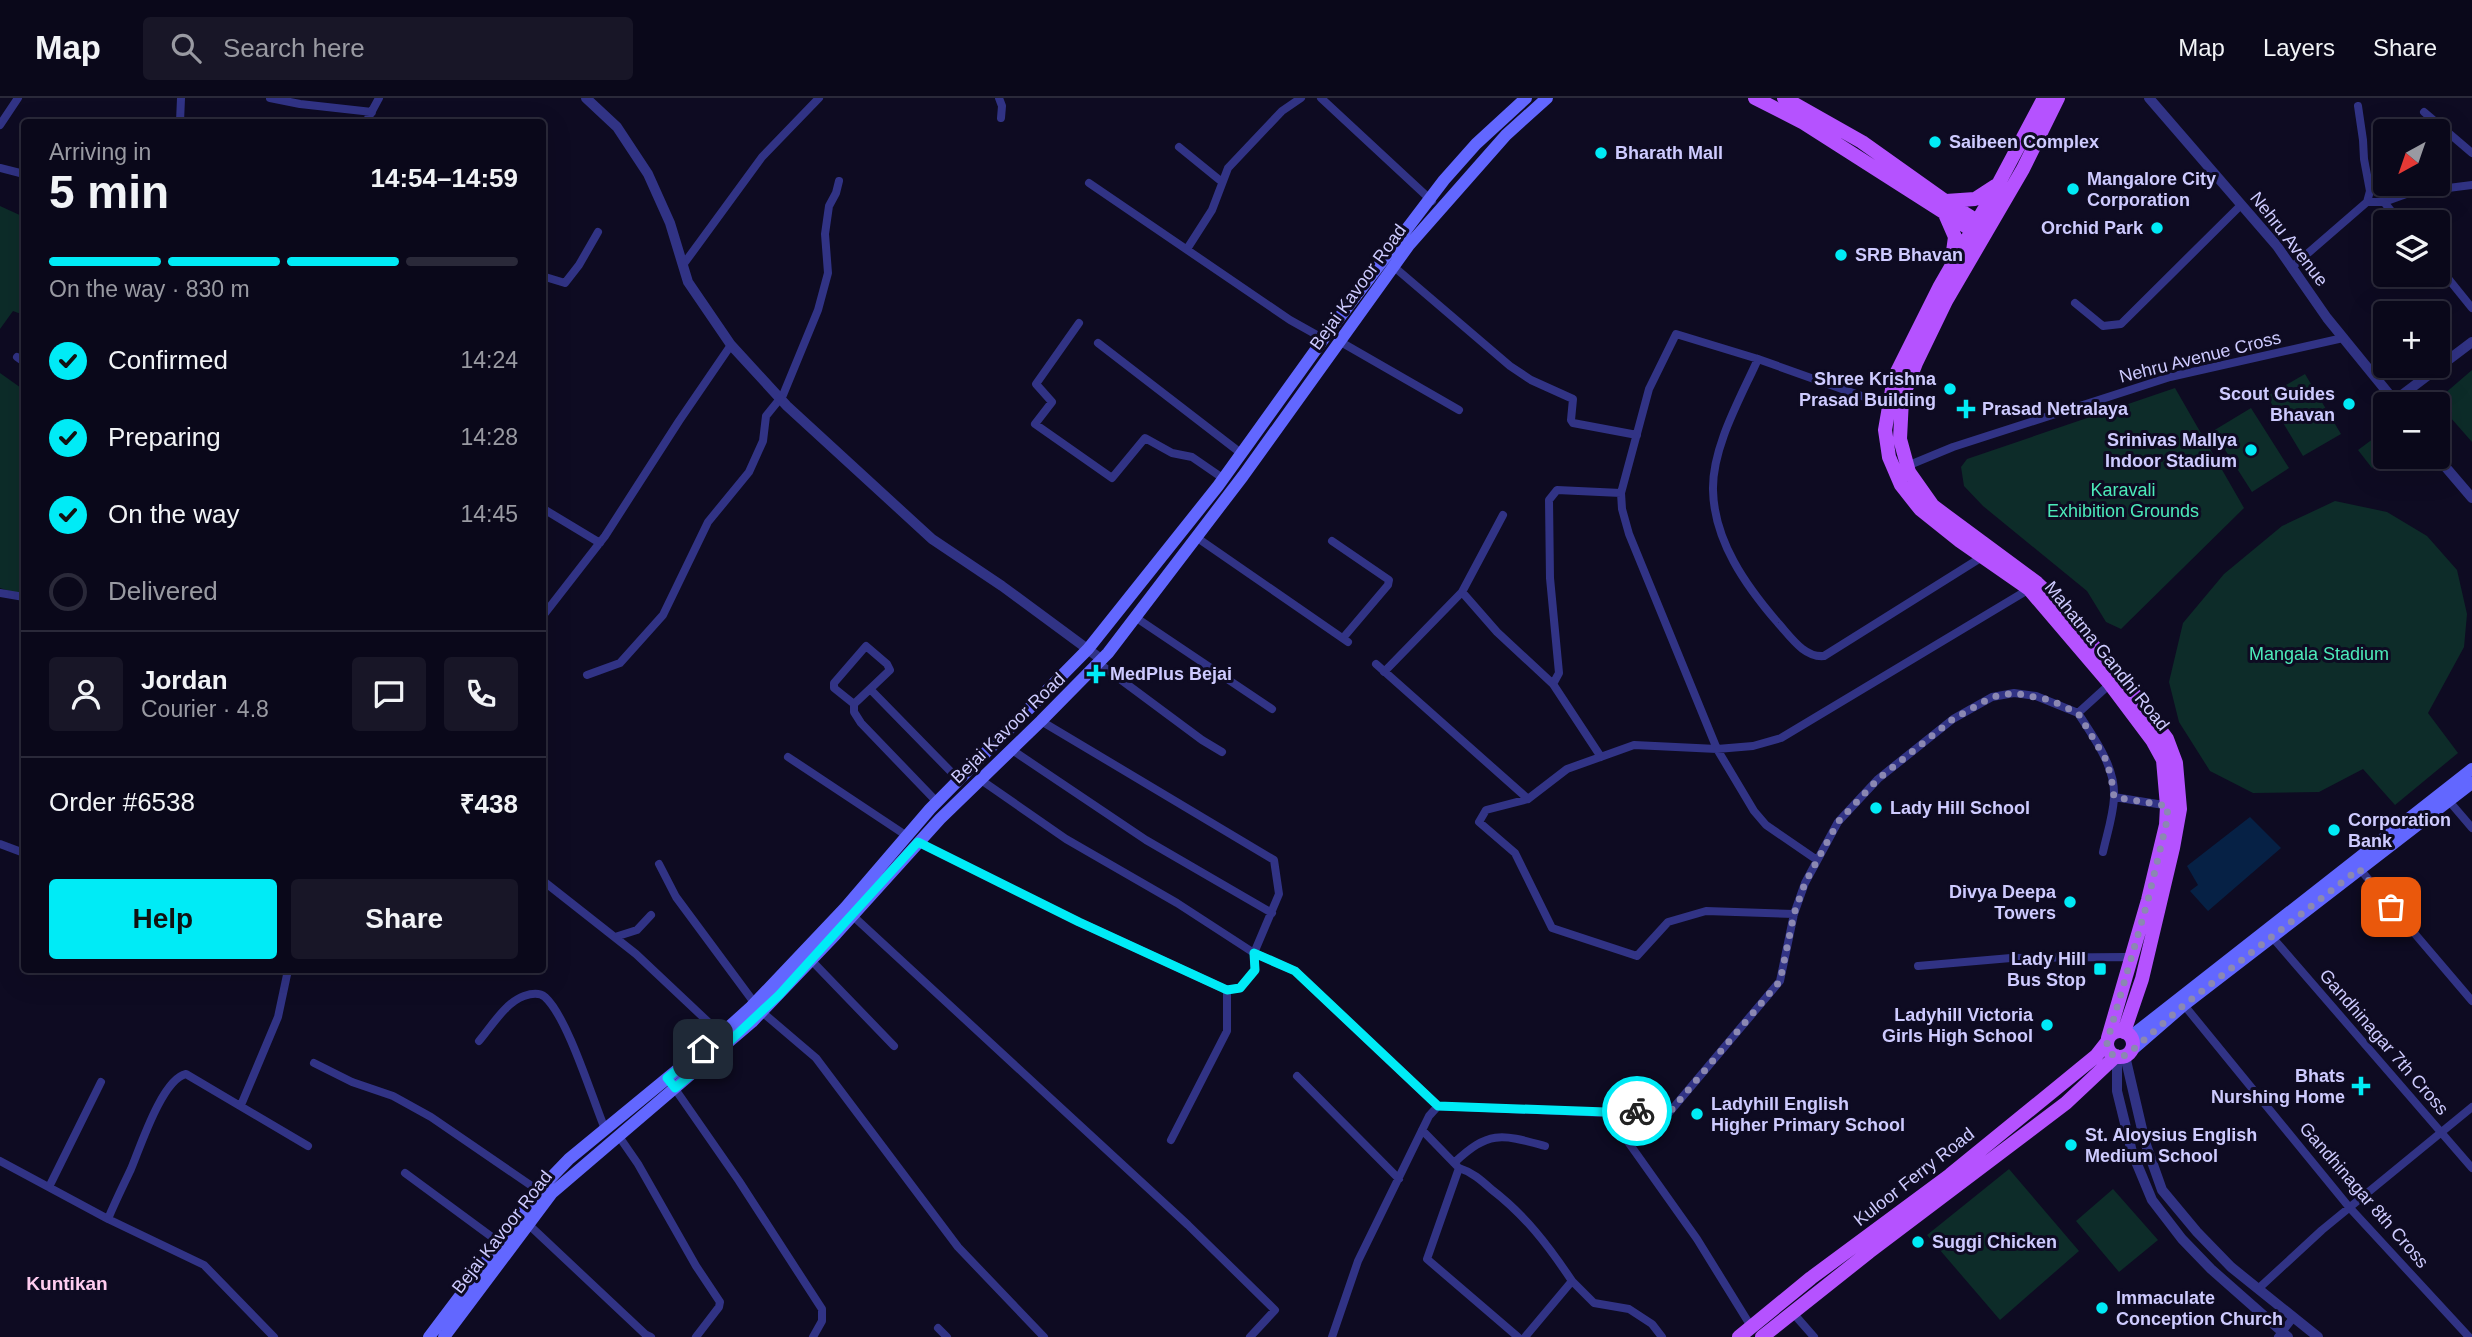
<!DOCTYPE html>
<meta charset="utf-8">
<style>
:root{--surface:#0a081a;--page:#181627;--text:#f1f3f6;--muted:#999aa2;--line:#2a2939;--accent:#00ebf6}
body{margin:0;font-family:Arial,sans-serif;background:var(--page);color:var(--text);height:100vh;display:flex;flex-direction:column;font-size:26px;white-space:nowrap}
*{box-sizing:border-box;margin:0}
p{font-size:23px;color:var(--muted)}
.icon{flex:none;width:38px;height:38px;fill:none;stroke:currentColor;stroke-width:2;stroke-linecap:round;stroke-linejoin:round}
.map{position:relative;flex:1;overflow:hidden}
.details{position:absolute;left:21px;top:21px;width:525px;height:854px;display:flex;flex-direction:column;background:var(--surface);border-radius:7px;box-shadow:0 7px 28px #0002,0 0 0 2px var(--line)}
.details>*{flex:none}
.needle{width:46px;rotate:220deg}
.buttons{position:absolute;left:2373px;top:21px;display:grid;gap:14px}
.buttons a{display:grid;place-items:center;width:77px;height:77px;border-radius:7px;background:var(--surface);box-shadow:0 7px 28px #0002,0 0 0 2px var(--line);font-size:35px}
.pin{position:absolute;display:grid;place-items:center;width:60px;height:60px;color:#fff;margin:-30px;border-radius:14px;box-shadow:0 4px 10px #0006}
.courier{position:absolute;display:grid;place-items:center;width:70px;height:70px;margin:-35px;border:5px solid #00ebf6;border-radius:50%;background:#fff;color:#222;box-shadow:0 2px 9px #0007}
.summary em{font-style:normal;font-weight:600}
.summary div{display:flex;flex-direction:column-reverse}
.summary{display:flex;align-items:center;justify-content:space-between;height:119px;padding:0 28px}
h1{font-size:46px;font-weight:600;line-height:52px}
.bar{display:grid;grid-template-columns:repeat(4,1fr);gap:10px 7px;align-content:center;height:84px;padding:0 28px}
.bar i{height:9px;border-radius:5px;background:var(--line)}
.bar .selected{background:var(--accent)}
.bar p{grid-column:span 4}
.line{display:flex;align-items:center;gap:18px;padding:0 28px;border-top:2px solid var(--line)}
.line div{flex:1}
.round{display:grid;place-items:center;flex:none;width:74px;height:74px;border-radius:7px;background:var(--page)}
ol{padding:0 28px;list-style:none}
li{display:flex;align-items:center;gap:21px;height:77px}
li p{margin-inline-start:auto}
li .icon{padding:7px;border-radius:50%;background:var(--accent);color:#111;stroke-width:4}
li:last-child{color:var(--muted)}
li i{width:38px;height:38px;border:4px solid var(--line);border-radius:50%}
.cta{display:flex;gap:14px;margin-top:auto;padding:14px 28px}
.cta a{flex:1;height:80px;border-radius:7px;background:var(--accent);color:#111;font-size:28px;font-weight:600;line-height:80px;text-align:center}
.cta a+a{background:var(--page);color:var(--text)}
header{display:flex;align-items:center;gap:42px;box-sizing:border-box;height:98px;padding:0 35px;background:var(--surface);border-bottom:2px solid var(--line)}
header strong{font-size:33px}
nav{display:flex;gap:38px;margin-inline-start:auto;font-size:24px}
.search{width:490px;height:63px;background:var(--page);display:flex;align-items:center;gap:18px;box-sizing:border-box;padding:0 24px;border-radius:7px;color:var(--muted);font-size:26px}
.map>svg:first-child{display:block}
</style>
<header>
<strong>Map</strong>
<div class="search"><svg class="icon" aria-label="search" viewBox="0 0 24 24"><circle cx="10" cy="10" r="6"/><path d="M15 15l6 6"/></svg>Search here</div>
<nav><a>Map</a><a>Layers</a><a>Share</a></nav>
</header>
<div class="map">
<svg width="2472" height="1239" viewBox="0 0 2472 1239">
<rect width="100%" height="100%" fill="#0e0b22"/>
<path fill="#0d2c29" d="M0,108l24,11v98l-11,-4 -13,18z
M2472,272v72l-36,-41z
M0,275l24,17v206l-24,-8z
M2305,276l36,60 -38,22 -36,-60z
M2175,290l69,120 -123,121 -15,-7 -19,-31 -104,-85 -19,-20 -3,-19 6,-8z
M2251,310l38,60 -37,24 -39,-61z
M2385,332l2,27 -15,11 -14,-18z
M2335,403l52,11 40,24 30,34 10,44 -3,33 -36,66 30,40 -63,52 -32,-36 -44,23 -66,1 -43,-22 -31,-49 -10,-40 14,-59 41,-49 58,-48z
M2009,1071l70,82 -79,69 -73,-85z
M2113,1091l45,51 -39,32 -43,-51z"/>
<path fill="#062145" d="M2250,719l31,31 -73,63 -18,-20 8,-6 -11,-19z"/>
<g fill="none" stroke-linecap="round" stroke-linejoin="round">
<path stroke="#313385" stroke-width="8" d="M270,0l30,6 72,8
M999,0l3,8 -1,12
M1321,0l111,103
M2358,8l5,34 1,19 6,32 -3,11
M2424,14l48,41
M180,24l1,-24
M366,24l13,-24
M0,27l18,-27
M1179,49l43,35
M0,70l24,6
M1089,85l201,137 34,19
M2384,104l25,-9 63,-8
M1187,151l25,-39 16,-42 54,-57 19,-13
M683,167l79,-108 57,-59
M1393,168l117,100 21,14 42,19 -2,21 2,3 64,12
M2438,168l34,42
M2292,169l75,-65h17l16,20
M542,178l23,7 14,-18 19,-33
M2075,205l28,23 18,-2 120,-119
M1079,225l-43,61 16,18 -17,22 77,54 33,-40 27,15 20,4 32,22
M1339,243l120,69
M1098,245l144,111
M17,259l7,5
M1758,261c-17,38 -46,88 -45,131 1,51 33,96 65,133 12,13 26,35 46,33l158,-99
M1907,368l46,-19 217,-70 173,-39
M542,410l58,35
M1196,439l152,105
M1332,443l57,39 -1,5 -45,53
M1462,494l35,40 56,52 48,73
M0,495l24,4
M542,519l63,-81 74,-115 52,-76
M1135,519l137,92
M1097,564l105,78 20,12
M1376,566l152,135
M1384,574l78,-80 41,-77
M587,577l33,-12 43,-48 45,-93 41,-50 14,-31 3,-25 17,-21 35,-85 10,-37 -3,-39 4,-28 7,-13 3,-12
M1553,586l6,-11 -9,-95 -1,-78 8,-10 64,3
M854,606l16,-15
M2078,615c16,25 38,54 36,85 -1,18 -7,36 -11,54
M1012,652l134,90 126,73
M788,659l119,79
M981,682l85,59 111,64 77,50 41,18 143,135
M2114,699l56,9
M2449,703l23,27
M937,704l-76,-79 -7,-11v-8l-20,-16v-5l32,-37 21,18 3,6 -20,19 89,91
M918,744l161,80 148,68 13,-2 15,-18 -1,-17 25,-59 -5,-34 -233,-139
M0,746l24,9
M1817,762l-51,-35 -12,-14 -37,-62 -88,-215 -7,-25 -1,-16 28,-104 27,-55 82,25 129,46
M659,766l17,33 77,104 -1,5
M2358,769l114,134
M542,782l94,74 85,80
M1794,816l-88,-3 -38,11 -31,34 -85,-28 -37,-75 -36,-31 7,-12 42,-11 39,-30 67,-24 83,4 36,-3 28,-8 250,-150
M853,818l335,309 87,85 -25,27
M615,839l22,-7 14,-15
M2272,839l200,231
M811,862l83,86
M1918,868l93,-8 114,-1 4,4
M2184,907l165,202 120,130
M762,914l54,46 142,189 86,90
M479,943c12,-14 27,-39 45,-45 6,-2 15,-4 21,1 23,21 47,101 60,132
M314,965l38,19 41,14 38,21 108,74
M1297,978l102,103
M673,988l66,95 83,128v12l-9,16
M241,1007l37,-88 10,-47
M1422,1032l35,36
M618,1037l20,29 58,102 24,36 -1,5 -23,30
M1626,1041l71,100 55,89
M1171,1042l56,-109v-41
M0,1063l108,58 96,46 70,72
M1454,1065c35,-33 47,-29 91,-17
M405,1075l95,70
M49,1089l52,-105
M108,1121c7,-17 15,-33 23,-50 9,-21 31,-90 55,-95l122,72
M528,1126l117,110 6,3
M1572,1183l22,22 35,6 23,15 10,13
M2258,1191l64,-59 150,-123
M1793,1215l21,24
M938,1230l9,9
M1332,1239l26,-76 71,-145 9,-10 169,7 45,-3 16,4 112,-133 14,-67 11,-31 33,-61 40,-43 75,-60 39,-22 22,-4 22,3 42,17 32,-29
M1518,1239l-91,-78 32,-91c13,4 22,12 32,21 34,26 57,56 81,92l-47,56
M2278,1239l15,-19"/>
<path stroke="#313385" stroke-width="10" d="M586,0l31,29 31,47 22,49 18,59 43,63 56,61 145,133 70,47 99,73
M2149,0l128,148 50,72 70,86
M2394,303l78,-59
M2437,359l35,41
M2125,958l20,86 17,48 35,42 34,35 87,70
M2117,959v34l15,61 20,48 30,39 29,30 77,68"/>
<path stroke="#6267ff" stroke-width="12" d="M2130,939l342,-268
M2131,953l53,-46 288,-222
M429,1239l114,-151 26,-27 152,-125 30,-27 94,-99 85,-99 158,-160 130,-163 112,-156 114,-150 32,-36 50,-46
M444,1239l108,-144 200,-171 84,-88 104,-115 101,-98 67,-68 135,-177 166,-231 97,-110 41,-37"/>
<path stroke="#b552ff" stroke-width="14" d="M1755,0l49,25 174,111
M1784,0l78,44 83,59 40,25
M2044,0l-51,96 -53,92 -46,92 -9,52 4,27 12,28 19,24 40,32 69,48 81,95 42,56 11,20 4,46 -1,19 -18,75 -40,138
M2058,0l-35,71 -77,132 -30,62 -14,36 -2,40 9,33 24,34 104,77 15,14 82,97 33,45 9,24 4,46 -7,39 -31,131 -18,53
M1946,103l29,-2 20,-13
M1945,116l10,23 -3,22
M2107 946a13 13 0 1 1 26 0a13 13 0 1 1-26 0Z
M1739,1239l72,-59 139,-103 146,-119 11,-14
M1762,1239l107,-85 197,-149 50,-47"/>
</g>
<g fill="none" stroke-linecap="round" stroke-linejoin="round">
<path stroke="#8b88b2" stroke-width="7" stroke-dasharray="0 12.6" d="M1637,1013l15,-1 16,4 112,-133 14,-67 11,-31 33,-61 40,-43 75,-60 39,-22 22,-4 36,7 28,13 27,45 6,18 3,21 54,9 -2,19 -18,75 -41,142c0,13 10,18 21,12l56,-49 175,-136 32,38"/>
<path stroke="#00ebf6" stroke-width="9" d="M703,951l-36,29 8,10 42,-35 62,-58 139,-153 161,80 148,68 13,-2 15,-18 -1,-17 41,18 143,135 168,6 31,-1"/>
</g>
<g fill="#00ebf6" stroke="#0e0b22" stroke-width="2.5">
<circle cx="1935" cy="44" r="7"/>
<circle cx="1601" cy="55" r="7"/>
<circle cx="2073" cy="91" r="7"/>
<circle cx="2157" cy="130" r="7"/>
<circle cx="1841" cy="157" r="7"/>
<circle cx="1950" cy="291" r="7"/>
<circle cx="2349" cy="306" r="7"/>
<path d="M1962.5 300.5h7v7h7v7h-7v7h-7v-7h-7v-7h7z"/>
<circle cx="2251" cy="352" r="7"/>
<path d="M1092.5 565.5h7v7h7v7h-7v7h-7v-7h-7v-7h7z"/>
<circle cx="1876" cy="710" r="7"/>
<circle cx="2334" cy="732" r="7"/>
<circle cx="2070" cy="804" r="7"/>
<rect x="2093" y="864" width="14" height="14" rx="3.5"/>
<circle cx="2047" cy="927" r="7"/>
<path d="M2357.5 977.5h7v7h7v7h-7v7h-7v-7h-7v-7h7z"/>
<circle cx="1697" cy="1016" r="7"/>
<circle cx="2071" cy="1047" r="7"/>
<circle cx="1918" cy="1144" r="7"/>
<circle cx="2102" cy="1210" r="7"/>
</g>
<g text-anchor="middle" stroke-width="6" stroke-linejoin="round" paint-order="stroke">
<g font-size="18" font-weight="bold" fill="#cecbff" stroke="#0e0b22" text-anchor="start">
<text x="1949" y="50">Saibeen Complex</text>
<text x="1615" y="61">Bharath Mall</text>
<text x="2087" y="87">Mangalore City<tspan x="2087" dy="21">Corporation</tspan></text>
<text x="2143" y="136" text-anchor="end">Orchid Park</text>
<text x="1855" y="163">SRB Bhavan</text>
<text x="1936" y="287" text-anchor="end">Shree Krishna<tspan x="1936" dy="21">Prasad Building</tspan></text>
<text x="2335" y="302" text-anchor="end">Scout Guides<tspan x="2335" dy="21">Bhavan</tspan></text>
<text x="1982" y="317">Prasad Netralaya</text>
<text x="2237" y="348" text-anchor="end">Srinivas Mallya<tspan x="2237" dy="21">Indoor Stadium</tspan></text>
<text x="1110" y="582">MedPlus Bejai</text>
<text x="1890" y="716">Lady Hill School</text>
<text x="2348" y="728">Corporation<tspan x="2348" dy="21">Bank</tspan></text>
<text x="2056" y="800" text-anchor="end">Divya Deepa<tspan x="2056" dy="21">Towers</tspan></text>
<text x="2086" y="867" text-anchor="end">Lady Hill<tspan x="2086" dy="21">Bus Stop</tspan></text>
<text x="2033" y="923" text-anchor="end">Ladyhill Victoria<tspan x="2033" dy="21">Girls High School</tspan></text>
<text x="2345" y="984" text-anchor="end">Bhats<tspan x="2345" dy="21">Nurshing Home</tspan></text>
<text x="1711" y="1012">Ladyhill English<tspan x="1711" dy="21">Higher Primary School</tspan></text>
<text x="2085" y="1043">St. Aloysius English<tspan x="2085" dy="21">Medium School</tspan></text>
<text x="1932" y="1150">Suggi Chicken</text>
<text x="2116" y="1206">Immaculate<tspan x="2116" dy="21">Conception Church</tspan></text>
</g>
<g font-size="18" fill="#cecbff" stroke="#0e0b22">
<text transform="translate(2289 141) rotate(52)" y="6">Nehru Avenue</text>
<text transform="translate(1358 189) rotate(-54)" y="6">Bejai Kavoor Road</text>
<text transform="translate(2200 259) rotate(-14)" y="6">Nehru Avenue Cross</text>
<text transform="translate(2107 558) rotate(51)" y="6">Mahatma Gandhi Road</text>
<text transform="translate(1008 630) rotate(-44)" y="6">Bejai Kavoor Road</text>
<text transform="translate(2384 944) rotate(49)" y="6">Gandhinagar 7th Cross</text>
<text transform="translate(1914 1079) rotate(-38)" y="6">Kuloor Ferry Road</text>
<text transform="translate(2364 1097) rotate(49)" y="6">Gandhinagar 8th Cross</text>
<text transform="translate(502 1134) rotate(-52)" y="6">Bejai Kavoor Road</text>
</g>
<g font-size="18" fill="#4cebba" stroke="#0e0b22">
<text x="2123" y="398">Karavali<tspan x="2123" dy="21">Exhibition Grounds</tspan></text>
<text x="2319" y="562">Mangala Stadium</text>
</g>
<g font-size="19" font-weight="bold" fill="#ffcdf0" stroke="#0e0b22">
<text x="67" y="1192">Kuntikan</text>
</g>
</g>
</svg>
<div class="buttons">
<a><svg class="needle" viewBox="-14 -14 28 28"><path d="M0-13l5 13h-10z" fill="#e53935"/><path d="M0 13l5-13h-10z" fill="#999aa2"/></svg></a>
<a><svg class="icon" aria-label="layers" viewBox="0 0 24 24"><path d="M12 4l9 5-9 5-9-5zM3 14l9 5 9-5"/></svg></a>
<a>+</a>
<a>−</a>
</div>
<div class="pin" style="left:2391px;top:809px;background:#ea580c"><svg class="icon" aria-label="bag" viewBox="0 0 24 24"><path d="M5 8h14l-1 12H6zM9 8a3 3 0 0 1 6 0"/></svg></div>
<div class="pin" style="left:703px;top:951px;background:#1f2937"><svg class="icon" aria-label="home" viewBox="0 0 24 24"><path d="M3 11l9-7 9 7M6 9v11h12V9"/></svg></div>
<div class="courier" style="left:1637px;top:1013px"><svg class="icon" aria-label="bike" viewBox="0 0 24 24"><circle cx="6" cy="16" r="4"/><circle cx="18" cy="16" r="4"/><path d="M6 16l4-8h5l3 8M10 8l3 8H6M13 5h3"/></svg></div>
<section class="details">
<div class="summary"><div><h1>5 min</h1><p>Arriving in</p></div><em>14:54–14:59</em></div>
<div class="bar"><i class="selected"></i><i class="selected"></i><i class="selected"></i><i></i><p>On the way · 830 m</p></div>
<ol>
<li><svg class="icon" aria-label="check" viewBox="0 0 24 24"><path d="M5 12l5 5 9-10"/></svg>Confirmed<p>14:24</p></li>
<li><svg class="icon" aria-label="check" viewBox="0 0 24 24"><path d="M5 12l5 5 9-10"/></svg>Preparing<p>14:28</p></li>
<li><svg class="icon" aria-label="check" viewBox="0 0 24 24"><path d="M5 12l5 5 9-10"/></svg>On the way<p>14:45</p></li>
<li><i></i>Delivered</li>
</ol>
<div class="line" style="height:126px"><a class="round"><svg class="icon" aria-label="person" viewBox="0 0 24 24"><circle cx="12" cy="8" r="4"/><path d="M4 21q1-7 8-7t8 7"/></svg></a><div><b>Jordan</b><p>Courier · 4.8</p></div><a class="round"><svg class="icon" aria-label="chat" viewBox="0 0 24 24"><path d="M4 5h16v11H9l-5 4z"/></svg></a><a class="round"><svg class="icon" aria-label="phone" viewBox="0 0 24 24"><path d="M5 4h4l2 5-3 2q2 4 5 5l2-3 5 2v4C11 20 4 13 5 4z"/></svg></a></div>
<div class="line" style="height:91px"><div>Order #6538</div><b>₹438</b></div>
<div class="cta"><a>Help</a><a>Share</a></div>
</section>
</div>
